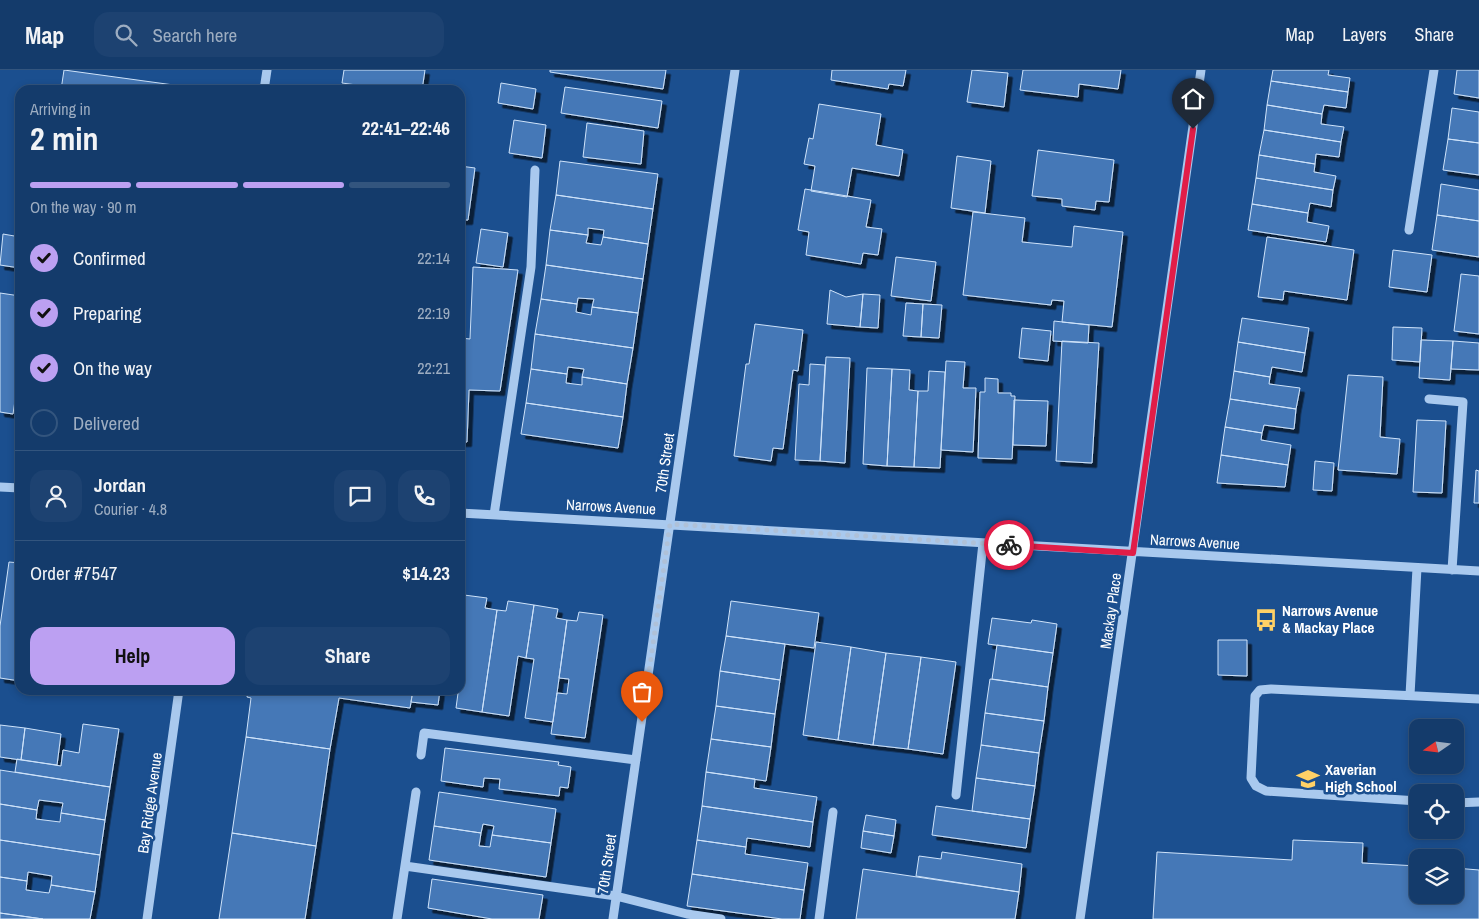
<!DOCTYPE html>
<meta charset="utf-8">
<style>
:root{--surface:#143b6b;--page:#1d4271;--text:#f1f3f6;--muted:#9dadc1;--line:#33557e;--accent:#bca0f2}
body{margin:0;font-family:"Archivo Narrow",sans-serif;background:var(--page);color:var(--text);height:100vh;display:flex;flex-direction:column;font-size:19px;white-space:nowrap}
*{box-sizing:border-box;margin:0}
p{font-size:16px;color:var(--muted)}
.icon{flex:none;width:28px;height:28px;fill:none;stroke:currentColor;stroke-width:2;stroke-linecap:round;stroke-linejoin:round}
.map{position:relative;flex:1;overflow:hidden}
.side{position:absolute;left:15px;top:15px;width:450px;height:610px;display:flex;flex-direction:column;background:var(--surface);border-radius:15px;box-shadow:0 2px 8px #0003,0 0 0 1px var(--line)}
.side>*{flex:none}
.needle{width:32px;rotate:256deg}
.fabs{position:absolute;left:1409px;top:649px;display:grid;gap:10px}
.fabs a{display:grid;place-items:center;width:55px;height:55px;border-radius:10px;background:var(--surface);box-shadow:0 2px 8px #0003,0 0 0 1px var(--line);font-size:25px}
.pin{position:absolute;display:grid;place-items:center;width:42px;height:42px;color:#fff;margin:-51px -21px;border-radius:50% 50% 50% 0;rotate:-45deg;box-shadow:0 0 5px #0007}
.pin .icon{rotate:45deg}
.courier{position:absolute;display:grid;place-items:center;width:50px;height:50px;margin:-25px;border:4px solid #e11d48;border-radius:50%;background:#fff;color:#222;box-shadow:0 1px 6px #0007}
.overview em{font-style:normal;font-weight:800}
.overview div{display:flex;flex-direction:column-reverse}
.overview{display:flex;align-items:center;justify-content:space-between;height:85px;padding:0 15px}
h1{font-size:32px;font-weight:800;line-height:38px}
.bar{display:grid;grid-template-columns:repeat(4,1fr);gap:8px 5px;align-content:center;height:60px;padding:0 15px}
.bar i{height:6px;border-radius:4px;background:var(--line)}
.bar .on{background:var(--accent)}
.bar p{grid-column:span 4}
.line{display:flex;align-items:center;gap:12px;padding:0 15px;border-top:1px solid var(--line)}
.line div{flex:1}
.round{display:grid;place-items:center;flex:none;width:52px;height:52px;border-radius:15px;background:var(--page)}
ol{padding:0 15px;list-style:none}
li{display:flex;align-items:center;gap:15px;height:55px}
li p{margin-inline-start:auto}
li .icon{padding:5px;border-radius:50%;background:var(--accent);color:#111;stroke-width:4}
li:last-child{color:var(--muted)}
li i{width:28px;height:28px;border:2px solid var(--line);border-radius:50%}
.action{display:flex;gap:10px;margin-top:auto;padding:10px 15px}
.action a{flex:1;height:58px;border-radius:15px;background:var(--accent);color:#111;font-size:20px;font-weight:800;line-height:58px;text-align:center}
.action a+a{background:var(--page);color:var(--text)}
header{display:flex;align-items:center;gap:30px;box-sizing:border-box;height:70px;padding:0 25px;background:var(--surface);border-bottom:1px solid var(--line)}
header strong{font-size:24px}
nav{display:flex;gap:28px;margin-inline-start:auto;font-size:18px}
.search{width:350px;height:45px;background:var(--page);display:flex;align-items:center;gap:12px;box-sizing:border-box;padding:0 18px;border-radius:15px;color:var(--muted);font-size:19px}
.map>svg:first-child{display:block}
</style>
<header>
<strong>Map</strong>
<div class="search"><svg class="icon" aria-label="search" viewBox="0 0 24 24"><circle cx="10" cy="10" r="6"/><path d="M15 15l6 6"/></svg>Search here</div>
<nav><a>Map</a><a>Layers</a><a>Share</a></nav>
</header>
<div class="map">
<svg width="1479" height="849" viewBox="0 0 1479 849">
<defs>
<filter id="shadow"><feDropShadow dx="4.5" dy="4.5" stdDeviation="0" flood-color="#0009"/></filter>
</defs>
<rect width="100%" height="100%" fill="#1b4f8f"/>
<path fill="#4478b7" stroke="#cfe3fa" filter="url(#shadow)" d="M64,0l117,16 -1,4h-119z
M344,0h81l-3,20h-29l-51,-7z
M550,0h116l-3,19 -113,-17z
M832,0h74l-3,16 -14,-2 -1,5 -57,-9z
M972,0l36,3 -4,34 -37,-5z
M1023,0h98l-3,19 -39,-5 -1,13 -58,-7z
M1273,0h56l-1,5 22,3 -2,14 -77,-11z
M1457,0h22v28l-25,-4z
M1271,11l77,11 -2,16 -22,-3 -2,9 -55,-9z
M501,13l35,6 -3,20 -35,-6z
M565,17l97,14 -4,27 -97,-15z
M819,34l62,10 -5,31 27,5 -4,26 -47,-8 -5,29 -36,-6 4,-25 -11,-2 5,-26 4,1z
M1267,35l55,9 -1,10 23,3 -3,15 -77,-12z
M1452,38l27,4v31l-31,-4z
M514,50l32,5 -4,33 -33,-5z
M587,53l57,8 -3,33 -58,-7z
M1264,60l77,12 -2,15 -23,-3 -1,10 -56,-9z
M1448,69l31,4v32l-36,-5z
M1038,80l76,10 -5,42 -13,-1 -1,9 -33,-4v-7l-30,-3z
M1259,85l56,9 -1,8 22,4 -3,14 -77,-12z
M957,86l34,5 -6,52 -34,-5z
M560,91l98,13 -5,35 -97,-14z
M460,96l15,2 -7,52h-8z
M1256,108l77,12 -2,17 -21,-4 -2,10 -56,-9z
M1441,114l38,6v31l-42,-6z
M805,119l66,11 -5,27 16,2 -4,26 -15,-2 -2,11 -55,-9 3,-23 -11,-2z
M556,125l97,14 -5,35 -45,-7 1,-7 -16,-2v7l-38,-5z
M1252,134l56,9 -1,9 22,4 -3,16 -78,-12z
M973,142l52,6 -3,24 50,5 2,-21 49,6 -11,95 -50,-5 2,-21 -12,-1 -1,5 -88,-10z
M1437,145l42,6v36l-47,-7z
M481,159l27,4 -5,34 -27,-4z
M550,160l38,5 -2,8 15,2 2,-8 45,7 -5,35 -97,-14z
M3,164l17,3v31l-20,-3z
M1267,167l87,13 -7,50 -63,-9 -1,9 -25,-3z
M1393,180l39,5 -5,37 -38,-5z
M896,187l40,5 -5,39 -40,-5z
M546,195l97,14 -5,34 -46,-6 2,-8 -16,-1 -1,6 -36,-5z
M473,197l45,3 -18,121 -31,-1 -2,52h-7v-104l10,1z
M1461,204l18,2v58l-25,-3z
M830,220l16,7 17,-3 -3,33 -33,-3z
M0,223l20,3v71l-7,47 -13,-2z
M863,224l17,1 -2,33 -18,-1z
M541,229l36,5 -1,8 15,3 1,-8 46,6 -5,35 -98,-14z
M906,233l17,1 -2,33 -18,-1z
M923,234l19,1 -3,33 -18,-1z
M1242,248l67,10 -4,25 -67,-11z
M1054,251l35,4 -1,18 -35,-2z
M755,254l48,6 -5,41 -5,-1 -10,79 -10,-1 -2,13 -37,-5 12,-92h3z
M1393,257l29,1 -2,34 -28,-2z
M1022,258l29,3 -3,30 -29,-3z
M535,264l98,14 -6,36 -45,-7 2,-8 -16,-2 -1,7 -36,-5z
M1421,270l32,1 -3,39 -31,-2z
M1062,271l37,2 -7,120 -36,-2z
M1453,271l26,2v27l-28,-1z
M1238,272l67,11 -3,19 -30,-5 -2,10 -36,-6z
M826,287l24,1 -5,105 -25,-2z
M946,291l19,1 -2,26h13l-3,64 -32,-2z
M810,294l15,1 -5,96 -25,-1 4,-76 10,1z
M867,298l25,1 -5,97 -24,-2z
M531,299l36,5 -1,9 16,2v-8l45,7 -4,33 -97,-14z
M892,299l18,1 -1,20 9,1 -4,76 -27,-1z
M929,301l16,1 -5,96 -26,-1 4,-76h10z
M1234,301l36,6 -1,7 31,4 -4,21 -66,-10z
M1348,305l35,2 -3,60 20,2 -3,35 -59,-4z
M985,308l13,1v14h13v3h4l-3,63 -34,-1 2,-66h5z
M1230,329l66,10 -2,20 -30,-4 -2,8 -37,-6z
M1014,330l34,1 -2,45 -33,-1z
M526,333l97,14 -5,31 -97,-14z
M1417,350l29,1 -4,72 -29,-1z
M1225,357l37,6 -1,7 30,5 -3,20 -67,-10z
M1221,385l67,10 -3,22 -68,-4z
M1315,391l19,2 -2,28 -19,-1z
M1476,400l3,1v32h-5z
M9,492l11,1v118l-20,-3v-52z
M460,525h4l-4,24z
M464,525l23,3 -2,10 12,2 -15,102 -26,-4 8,-59 -4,-1v-29z
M508,531l26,4 -8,53 -8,-2 -9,60 -27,-4 15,-102 9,1z
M731,531l88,12 -5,35 -88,-12z
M534,535l24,4 -2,9 11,2 -14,102 -28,-4 9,-59 -8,-1z
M579,542l24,3 -18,123 -34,-4 6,-41 10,1 2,-15 -10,-1 8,-58 10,1z
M992,548l39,5 1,-3 25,4 -4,29 -65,-9z
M726,566l59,8 -5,36 -60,-9z
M1218,570h29v36l-29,-1z
M816,572l35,5 -13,93 -35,-5z
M997,575l56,8 -5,34 -56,-8z
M851,577l35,6 -13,92 -35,-5z
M886,583l35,4 -13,92 -35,-4z
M921,587l35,5 -13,92 -35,-5z
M720,601l60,9 -5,34 -59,-8z
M990,609l58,8 -4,34 -59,-8z
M248,620h165l-3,18 -71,-10 -9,51 -84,-12 5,-39 -4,-1z
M413,620h27l-2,15 -27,-3z
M716,636l59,8 -4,33 -60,-8z
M985,643l59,8 -5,32 -58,-8z
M83,654l36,5 -9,58 -95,-15 2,-13 44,7 2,-16 16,3z
M0,655l25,3 -4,32 -21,-3z
M25,658l36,6 -4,31 -36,-5z
M246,667l84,12 -14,97 -84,-13z
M711,669l60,8 -5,34 -60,-9z
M981,675l58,8 -4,33 -59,-8z
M445,678l114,14 -1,3 13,2 -3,21 -8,-1 -1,9 -60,-7 1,-10 -16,-1 -1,9 -42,-6z
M0,700l110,17 -5,33 -44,-7 2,-10 -24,-3 -2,10 -37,-6z
M706,702l49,7 -1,9 63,9 -4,25 -111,-16z
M976,708l59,8 -5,33 -58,-8z
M439,722l117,17 -5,34 -59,-8 2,-9 -11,-2 -2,9 -47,-7z
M0,734l37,6 -1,9 24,3 1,-9 44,7 -5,35 -100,-15z
M702,736l111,16 -3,25 -63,-9 -1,9 -49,-7z
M936,736l94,13 -4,29 -94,-13z
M866,745l30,5 -2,16 -31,-5z
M434,756l47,7 -2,13 11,1 2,-12 59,8 -5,34 -117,-17z
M863,761l31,5 -3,17 -30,-5z
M232,763l84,13 -11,73h-86z
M0,770l100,15 -5,37 -44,-7 1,-9 -24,-4 -1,9 -27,-4z
M697,770l49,7 -1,7 63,9 -4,27 -112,-16z
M1293,770l70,3 -1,20 56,3v29h37v-27l24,2v49h-326l4,-67 135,8z
M942,782l80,12 -3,28 -103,-16 3,-20 22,3z
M863,799l156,23 -4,27h-159z
M692,804l112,16 -4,29h-18l-95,-13z
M0,807l27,4 -1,9 23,3 2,-8 44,7 -5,27h-47l-43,-6z
M432,809l111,16 -4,24h-47l-64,-11z
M0,843l43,6h-43z"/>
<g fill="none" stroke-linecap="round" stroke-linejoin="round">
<path stroke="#a9c9ee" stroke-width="9" d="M264,20l3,-20
M1409,160l25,-160
M1429,329l34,3 -11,168
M0,417l20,1
M460,443l1019,58
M494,445l37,-248 4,-97
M1410,625l7,-127
M421,685l3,-22 212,27
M956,725l27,-252
M1418,731l-152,-10 -10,-5 -5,-8 4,-82 5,-6 11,-1 208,10
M1455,733l24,-1
M405,796l211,30 71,18 34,5
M147,849l32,-229
M397,849l19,-127
M613,849l122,-849
M819,849l14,-107
M1080,849l121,-849"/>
</g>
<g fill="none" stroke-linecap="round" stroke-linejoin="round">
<path stroke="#afc1d8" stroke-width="5" stroke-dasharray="0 9" d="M642,652l28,-198 339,21"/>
<path stroke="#e11d48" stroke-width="6" d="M1009,475l124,8 60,-424"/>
</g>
<defs>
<symbol id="bus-bare" viewBox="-9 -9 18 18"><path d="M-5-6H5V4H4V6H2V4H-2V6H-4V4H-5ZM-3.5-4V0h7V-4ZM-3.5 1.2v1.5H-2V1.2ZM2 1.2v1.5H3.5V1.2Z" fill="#ffd166" stroke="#1b4f8f" stroke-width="2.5" paint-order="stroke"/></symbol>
<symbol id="school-bare" viewBox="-9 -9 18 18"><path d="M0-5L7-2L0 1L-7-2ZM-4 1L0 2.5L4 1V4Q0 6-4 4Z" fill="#ffd166" stroke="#1b4f8f" stroke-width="2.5" paint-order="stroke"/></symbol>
</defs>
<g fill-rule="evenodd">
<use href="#bus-bare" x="1250" y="534" width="32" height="32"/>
<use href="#school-bare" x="1292" y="693" width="32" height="32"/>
</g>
<g text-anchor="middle" stroke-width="5" stroke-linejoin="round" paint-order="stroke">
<g font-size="15" fill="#fff" stroke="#1b4f8f">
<text transform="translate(665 393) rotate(-82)" y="5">70th Street</text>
<text transform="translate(611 437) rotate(3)" y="5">Narrows Avenue</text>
<text transform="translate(1195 472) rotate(3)" y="5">Narrows Avenue</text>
<text transform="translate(1111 541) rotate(-82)" y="5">Mackay Place</text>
<text transform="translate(150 733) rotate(-82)" y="5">Bay Ridge Avenue</text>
<text transform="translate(607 794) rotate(-82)" y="5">70th Street</text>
</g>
<g font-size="15" font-weight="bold" fill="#fff" stroke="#1b4f8f" text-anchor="start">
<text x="1282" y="546">Narrows Avenue<tspan x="1282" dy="17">&amp; Mackay Place</tspan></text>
<text x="1325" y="705">Xaverian<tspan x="1325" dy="17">High School</tspan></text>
</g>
</g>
</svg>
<div class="fabs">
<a><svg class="needle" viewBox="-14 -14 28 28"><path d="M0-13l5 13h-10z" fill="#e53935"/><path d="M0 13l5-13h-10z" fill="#9dadc1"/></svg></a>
<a><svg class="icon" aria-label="locate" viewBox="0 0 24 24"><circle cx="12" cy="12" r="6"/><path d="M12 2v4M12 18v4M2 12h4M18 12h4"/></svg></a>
<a><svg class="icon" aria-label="layers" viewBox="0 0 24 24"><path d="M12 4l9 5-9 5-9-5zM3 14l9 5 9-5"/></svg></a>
</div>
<div class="pin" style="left:642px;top:652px;background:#ea580c"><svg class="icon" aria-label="bag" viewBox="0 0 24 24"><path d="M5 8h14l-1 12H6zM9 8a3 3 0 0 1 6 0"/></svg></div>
<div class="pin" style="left:1193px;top:59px;background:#1f2937"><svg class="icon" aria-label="home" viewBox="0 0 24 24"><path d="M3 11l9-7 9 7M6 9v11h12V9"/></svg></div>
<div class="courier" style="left:1009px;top:475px"><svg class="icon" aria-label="bike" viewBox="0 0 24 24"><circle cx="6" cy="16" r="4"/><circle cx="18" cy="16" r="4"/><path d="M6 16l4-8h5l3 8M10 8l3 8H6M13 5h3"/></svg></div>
<section class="side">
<div class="overview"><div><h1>2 min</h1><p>Arriving in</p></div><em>22:41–22:46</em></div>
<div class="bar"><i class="on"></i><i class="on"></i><i class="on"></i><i></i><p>On the way · 90 m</p></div>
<ol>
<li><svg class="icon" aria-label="check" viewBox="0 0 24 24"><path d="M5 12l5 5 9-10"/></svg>Confirmed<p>22:14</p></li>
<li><svg class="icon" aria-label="check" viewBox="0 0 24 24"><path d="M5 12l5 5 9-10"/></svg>Preparing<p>22:19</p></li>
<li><svg class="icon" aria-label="check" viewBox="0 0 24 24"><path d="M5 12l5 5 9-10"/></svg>On the way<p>22:21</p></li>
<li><i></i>Delivered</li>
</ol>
<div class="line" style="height:90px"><a class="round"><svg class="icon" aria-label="person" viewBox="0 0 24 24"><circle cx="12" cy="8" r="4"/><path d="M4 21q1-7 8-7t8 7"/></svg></a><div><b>Jordan</b><p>Courier · 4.8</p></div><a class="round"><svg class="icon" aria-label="chat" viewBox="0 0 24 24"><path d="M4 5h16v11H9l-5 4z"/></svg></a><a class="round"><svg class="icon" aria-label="phone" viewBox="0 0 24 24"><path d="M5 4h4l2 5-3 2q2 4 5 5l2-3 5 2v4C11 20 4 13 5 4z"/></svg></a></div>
<div class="line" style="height:65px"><div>Order #7547</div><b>$14.23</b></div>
<div class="action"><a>Help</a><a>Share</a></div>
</section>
</div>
